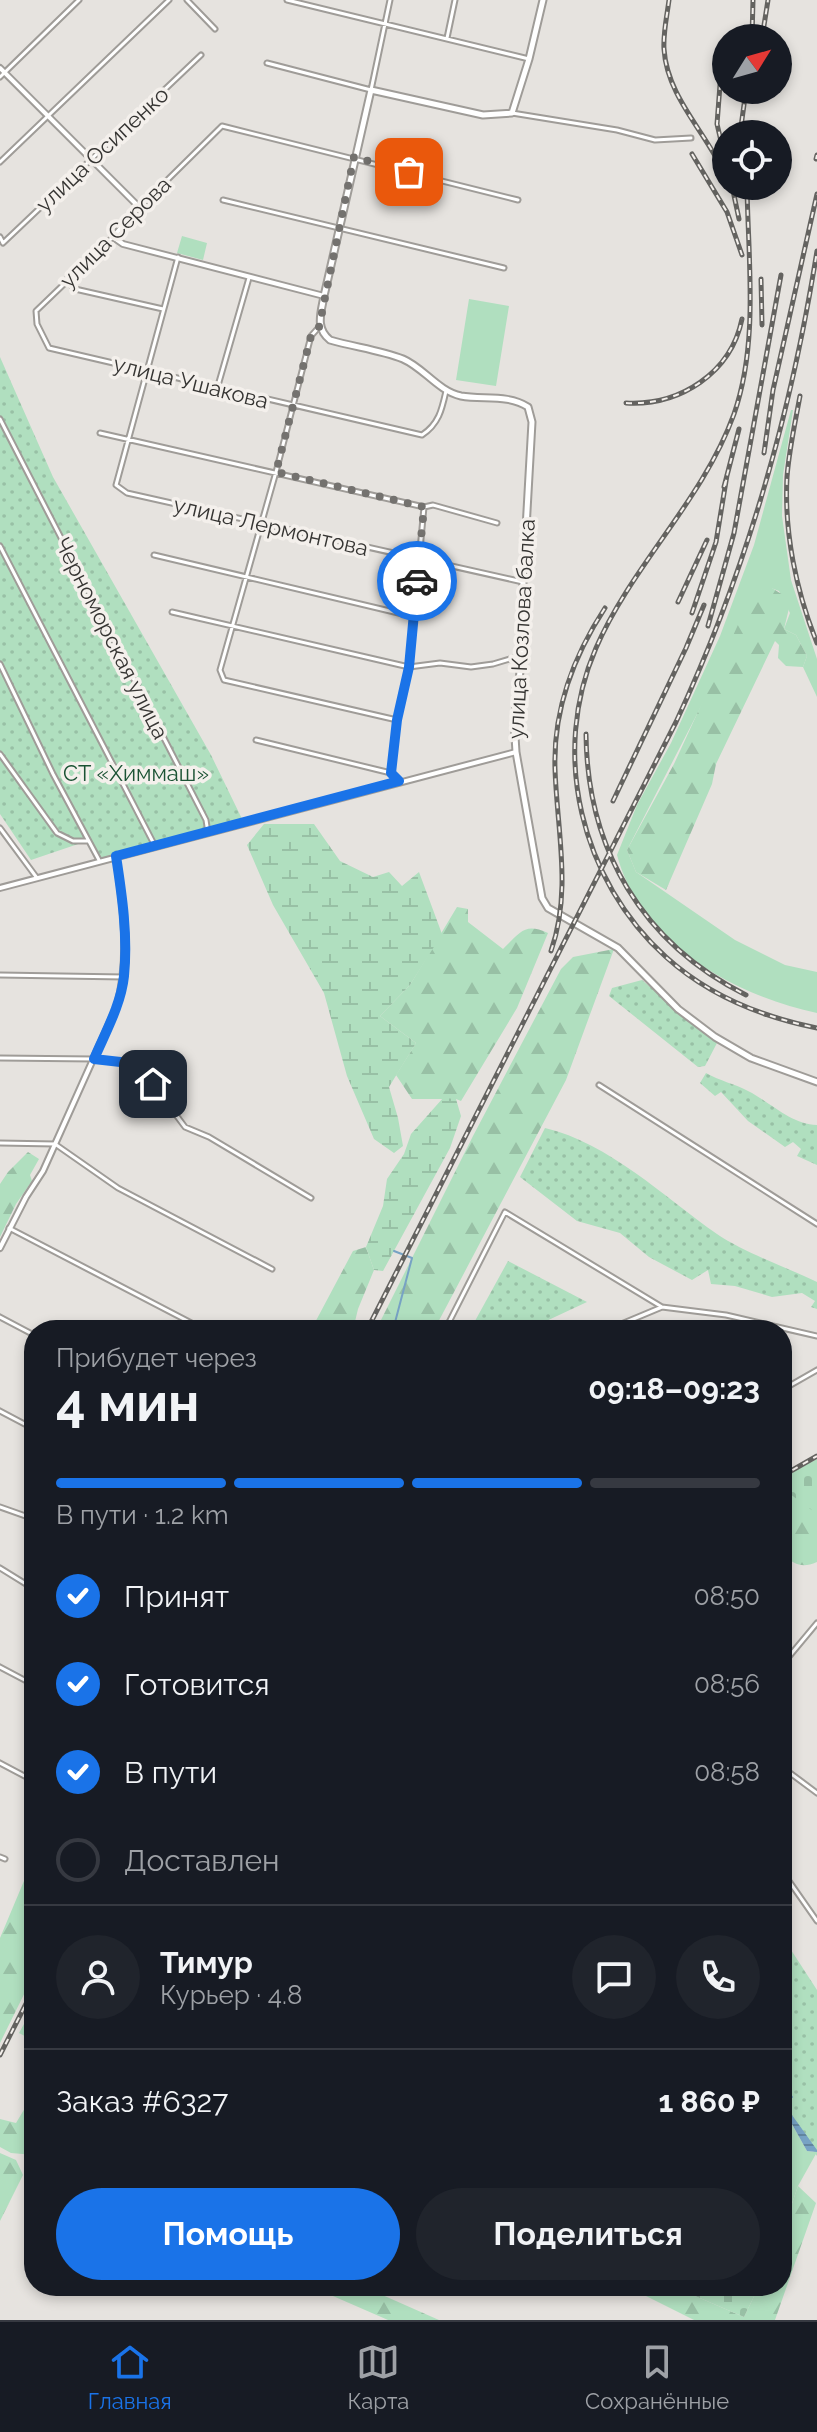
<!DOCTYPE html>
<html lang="ru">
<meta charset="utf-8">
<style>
:root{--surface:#171b24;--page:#20242c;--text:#f1f3f6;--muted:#9ea1a6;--line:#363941;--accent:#1a73e8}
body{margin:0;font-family:Raleway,sans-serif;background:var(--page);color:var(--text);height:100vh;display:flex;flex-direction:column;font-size:30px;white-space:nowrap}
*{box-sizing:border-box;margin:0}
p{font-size:26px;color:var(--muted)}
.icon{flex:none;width:44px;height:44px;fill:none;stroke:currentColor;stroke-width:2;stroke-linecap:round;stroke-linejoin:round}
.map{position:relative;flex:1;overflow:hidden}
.drawer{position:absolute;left:24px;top:1320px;width:768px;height:976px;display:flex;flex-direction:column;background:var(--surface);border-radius:32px;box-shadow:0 4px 12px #0003}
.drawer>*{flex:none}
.needle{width:52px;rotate:53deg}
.controls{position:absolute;left:712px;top:24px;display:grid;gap:16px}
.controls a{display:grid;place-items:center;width:80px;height:80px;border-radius:50%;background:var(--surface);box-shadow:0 4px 12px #0003;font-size:40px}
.pin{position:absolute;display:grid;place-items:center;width:68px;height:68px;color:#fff;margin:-34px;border-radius:16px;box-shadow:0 4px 12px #0006}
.courier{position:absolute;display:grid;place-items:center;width:80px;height:80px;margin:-40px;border:6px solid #1a73e8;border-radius:50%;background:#fff;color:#222;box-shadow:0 2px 10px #0007}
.overview em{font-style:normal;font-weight:700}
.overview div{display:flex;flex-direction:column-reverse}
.overview{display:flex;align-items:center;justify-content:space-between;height:136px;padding:0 32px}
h1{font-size:52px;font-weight:700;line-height:60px}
.bar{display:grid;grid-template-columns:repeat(4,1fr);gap:12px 8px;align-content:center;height:96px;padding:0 32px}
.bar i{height:10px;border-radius:6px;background:var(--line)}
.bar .active{background:var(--accent)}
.bar p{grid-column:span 4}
.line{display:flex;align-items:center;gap:20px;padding:0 32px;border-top:2px solid var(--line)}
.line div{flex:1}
.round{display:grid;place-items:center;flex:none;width:84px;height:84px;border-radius:42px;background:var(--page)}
ol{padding:0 32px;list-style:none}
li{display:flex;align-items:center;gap:24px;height:88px}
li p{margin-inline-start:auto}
li .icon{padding:8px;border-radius:50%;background:var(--accent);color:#fff;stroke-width:4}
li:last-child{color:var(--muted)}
li i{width:44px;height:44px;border:4px solid var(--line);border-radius:50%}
.button{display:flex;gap:16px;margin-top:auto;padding:16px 32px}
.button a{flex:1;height:92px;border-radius:48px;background:var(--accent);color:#fff;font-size:32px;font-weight:700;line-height:92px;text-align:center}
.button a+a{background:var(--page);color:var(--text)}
.dock{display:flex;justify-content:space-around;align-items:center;height:112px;border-top:2px solid var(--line);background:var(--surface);font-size:22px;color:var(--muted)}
.dock a{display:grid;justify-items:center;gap:4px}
.dock .active{color:var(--accent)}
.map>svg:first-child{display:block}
</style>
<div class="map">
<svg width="817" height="2320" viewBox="0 0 817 2320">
<defs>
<pattern id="forest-firs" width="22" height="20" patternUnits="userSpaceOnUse" patternTransform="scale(2)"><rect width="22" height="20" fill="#b0dfbf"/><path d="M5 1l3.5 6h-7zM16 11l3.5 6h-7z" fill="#98c0a5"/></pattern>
<pattern id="wetland-marsh" width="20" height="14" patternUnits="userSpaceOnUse" patternTransform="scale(2)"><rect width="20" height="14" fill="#b0dfbf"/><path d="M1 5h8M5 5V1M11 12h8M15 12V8" fill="none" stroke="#98c0a5"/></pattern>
<pattern id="cemetery-stones" width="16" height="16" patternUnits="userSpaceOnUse" patternTransform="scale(2)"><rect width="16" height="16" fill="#b0dfbf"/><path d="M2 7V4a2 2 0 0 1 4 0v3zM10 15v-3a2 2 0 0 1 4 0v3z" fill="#98c0a5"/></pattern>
<pattern id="park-dots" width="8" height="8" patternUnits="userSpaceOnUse" patternTransform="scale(2)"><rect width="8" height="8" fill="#b0dfbf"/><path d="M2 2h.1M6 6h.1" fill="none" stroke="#98c0a5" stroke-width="1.8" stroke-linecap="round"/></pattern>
<pattern id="water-rules" width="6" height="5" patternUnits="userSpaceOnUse" patternTransform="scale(2)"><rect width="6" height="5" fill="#77a2c4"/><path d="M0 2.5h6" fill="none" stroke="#6285a0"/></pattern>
</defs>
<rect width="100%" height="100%" fill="#e6e3df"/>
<path fill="#b0dfbf" d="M182,236l25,7 -4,17 -26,-7z
M469,299l40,7 -13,80 -40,-6z
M791,410h2l-10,65 -1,41 9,64 26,79v38l-14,-30 4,-11 -11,-21 -12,-6 6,-16 -11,-22 -8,-3 -10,2 -134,260 9,22 99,68 50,25 32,7v41c-83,-18 -176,-69 -200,-158l20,-50 34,-62 49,-107 34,-91z
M782,2112l6,5 19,34 10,1 -19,34 -16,47z"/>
<path fill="url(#forest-firs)" d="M764,583l27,17 -7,29 12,6 11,21 -4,11 -17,-1 -8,-8 1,-13 -4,-4 -59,123 -4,20 -46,106 -30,-18 -9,-22 47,-86 80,-174h7z
M457,907l11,2v13l35,27c17,-16 21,-27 45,-16l-31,75 -56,93 -5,-2h-44l-16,-24 20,-32 -36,-27 30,-31z
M614,949l-48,131 -132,250h-58l97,-194 88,-167 12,-12z
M28,1152l11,7 -9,16 2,6 -16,23 -16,33v-53l8,-12z
M366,1247l8,23 -16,39 -5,21h-42l42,-79z
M817,1459v103c-16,7 -21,2 -35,-7v-77z
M34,1857v117l-34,69v-105z
M34,2006v35l-15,-8z
M34,2093v62l-23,-2 -11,-6v-28l16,4z
M0,2153l16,7 7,15 -23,46z
M798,2186l18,17 -41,117h-81l-66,-33 44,-1 72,31 15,-31h23v-53z
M310,2286h52l77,34h-51z"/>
<path fill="url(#wetland-marsh)" d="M264,824h50l26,37 33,16 16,-5 13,14 17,-14 23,62 -32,51 -30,31 36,27 -27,44 9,31 5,28 -9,7 -20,-14 -27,-63 -23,-83 -51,-88 -26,-60z
M443,1098l13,1 5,17 -11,32 -67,123 -9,-1 -8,-23 17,-41 4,-27 17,-25 7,-20z"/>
<path fill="url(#cemetery-stones)" d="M817,1468v46l-35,-26z
M672,2286h87l-15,31z"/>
<path fill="url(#park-dots)" d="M0,357l53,120 158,278 33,68 -145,38 -12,-20 -56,19 -31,-46z
M642,980l75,63 -12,23 -7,1 -89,-71 3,-8z
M706,1073c14,8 29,11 42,18 22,11 44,34 69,34v40l-20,-9 4,-7 -8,-7 -8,5 -37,-26 -27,-29 -6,4 -15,-13z
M545,1128c64,15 119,69 172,106 28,19 69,33 100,48v27l-6,-2 4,-6 -13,-8 -30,4 -37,-11 -24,-2 -3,-14 -16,10 -43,-23 -29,-24 -43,-12 -57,-44z
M508,1261l79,41 -60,28h-57z
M782,1936l35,54v166l-35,-47z"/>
<path fill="url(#water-rules)" d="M782,2101l35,49v2l-10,-1 -19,-34 -6,-5z"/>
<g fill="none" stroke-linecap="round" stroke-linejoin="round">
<path stroke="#77a2c4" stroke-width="2" d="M393,1330l19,-72 -18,-7
M782,2084l10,13"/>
<defs>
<path id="minor" d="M187,0l28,29
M287,0l242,59
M447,38l8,-38
M267,63l104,27 19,-90
M0,77l79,-77
M512,113l105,17 38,10 36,-2
M0,162l169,-162
M223,200l281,68
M140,207l82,-81 296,74
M0,237l3,6 198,-188
M113,237l-77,74 1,13 12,24 373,87c17,-11 20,-26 24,-44
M178,257l-62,228 11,8 396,89
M66,280l9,9 88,20
M319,327l-8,9 -35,136 -56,198 4,10 173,40
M217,389l32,-111
M0,419l206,401 2,13
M100,433l324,74 9,-2 64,18
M0,546l155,300
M154,555l257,61
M172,612l237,55 31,-4 31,4 22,-3 27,-8
M0,664l53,110 46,86
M256,740l135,33 8,8
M0,754l57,79 16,8h15
M391,773l6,-53 12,-53 15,-160
M0,828l37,50
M0,975l124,2
M0,1058l94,1 44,5 47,63 24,10 102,61
M599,1085l218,139
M0,1143l55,1 63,44 154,81
M9,1228l196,102
M0,1317l34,18
M445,1330l60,-118 157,95 64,8 91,21
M607,1330l55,-23
M782,1390l35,-20
M0,1411l34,18
M0,1507l34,12
M0,1568l34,21
M782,1665l35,-42
M0,1667l34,18
M0,1763l34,18
M782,1767l35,26
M0,1857l5,2
M782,1871l35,50"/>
<path id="tertiary" d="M0,68l139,139 -26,30 10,7 201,52
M0,888l516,-136
M0,1248l26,-51 17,-26 74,-165c13,-50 6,-100 -1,-150"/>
<path id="secondary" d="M543,0l-14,59 -17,54 -29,2 -112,-25 -47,206c-3,17 -9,32 6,44 24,7 50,10 73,19 21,9 35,32 58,37 22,4 47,-2 67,11l4,15 -9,160 -1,73 -8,66 2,31 26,146 6,10 70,40 60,61 37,28 36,21 66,24"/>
</defs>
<use href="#minor" stroke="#9f9c98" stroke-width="7"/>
<use href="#tertiary" stroke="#9f9c98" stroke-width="8"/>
<use href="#secondary" stroke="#9f9c98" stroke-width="9"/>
<use href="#minor" stroke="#fff" stroke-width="3"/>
<use href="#tertiary" stroke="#fff" stroke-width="4"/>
<use href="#secondary" stroke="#fff" stroke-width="5"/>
<defs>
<path id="rail" d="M669,0c-2,16 -6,33 -5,49 3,49 44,85 62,128
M752,38l1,-38
M762,38l6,-38
M721,72l-4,52 8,34
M740,134l6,-44
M692,154l35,58 15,43
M816,159l1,-4
M732,186l7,33
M747,186c1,74 12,156 -13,228 -31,86 -102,151 -138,234 -46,106 -15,232 70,309 42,38 96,60 151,71
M761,279l1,46
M800,396c-5,27 -11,54 -13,81 -3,55 9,114 30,166
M626,403c54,3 105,-30 116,-84
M764,453l9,-63 44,-196
M724,487l15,-58
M678,602l29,-62
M692,613l24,-71 11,-67
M708,626l26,-93 47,-258
M586,734c1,115 56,209 160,261
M613,801l73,-153 18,-43
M551,951c21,-60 6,-120 4,-182 -2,-59 18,-112 50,-161
M367,1330l309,-608c70,-150 115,-307 141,-471
M782,1476l35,-20
M0,2055l34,-67"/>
</defs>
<use href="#rail" stroke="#646360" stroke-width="5"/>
<use href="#rail" stroke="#f4f0ec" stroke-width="2" stroke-dasharray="6" stroke-linecap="butt"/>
</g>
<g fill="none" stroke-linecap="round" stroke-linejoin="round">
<path stroke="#74726f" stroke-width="8" stroke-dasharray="0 14.4" d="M409,172l-55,-15 -35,170 -8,9 -35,136 148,35 -7,74"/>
<path stroke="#1a73e8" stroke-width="10" d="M153,1084l-15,-20 -44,-5c11,-26 27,-54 30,-83 4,-40 -2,-81 -8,-120l283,-75 -8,-8 6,-53 12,-53 8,-86"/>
</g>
<g text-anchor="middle" stroke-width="7" stroke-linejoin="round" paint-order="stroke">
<g font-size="22" fill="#363533" stroke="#f4f0ec">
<text transform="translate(102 149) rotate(-43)" y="8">улица Осипенко</text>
<text transform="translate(115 232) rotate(-45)" y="8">улица Серова</text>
<text transform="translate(191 382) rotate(14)" y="8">улица Ушакова</text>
<text transform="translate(271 526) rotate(13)" y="8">улица Лермонтова</text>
<text transform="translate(521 629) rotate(-87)" y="8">улица Козлова балка</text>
<text transform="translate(112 638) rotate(63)" y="8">Черноморская улица</text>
</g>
<g font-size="22" fill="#1b5334" stroke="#f4f0ec">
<text x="136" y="781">СТ «Химмаш»</text>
</g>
</g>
</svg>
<div class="controls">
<a><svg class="needle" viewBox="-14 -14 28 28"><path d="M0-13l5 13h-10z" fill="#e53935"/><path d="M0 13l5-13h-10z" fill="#9ea1a6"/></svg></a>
<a><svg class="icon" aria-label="locate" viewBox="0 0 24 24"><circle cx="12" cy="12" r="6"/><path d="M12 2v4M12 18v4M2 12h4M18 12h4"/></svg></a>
</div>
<div class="pin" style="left:409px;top:172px;background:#ea580c"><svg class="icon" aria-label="bag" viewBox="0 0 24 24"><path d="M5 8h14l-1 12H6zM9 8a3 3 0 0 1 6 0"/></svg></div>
<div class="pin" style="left:153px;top:1084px;background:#1f2937"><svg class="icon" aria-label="home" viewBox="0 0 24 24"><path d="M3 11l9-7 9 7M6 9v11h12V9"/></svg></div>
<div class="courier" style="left:417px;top:581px"><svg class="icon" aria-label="car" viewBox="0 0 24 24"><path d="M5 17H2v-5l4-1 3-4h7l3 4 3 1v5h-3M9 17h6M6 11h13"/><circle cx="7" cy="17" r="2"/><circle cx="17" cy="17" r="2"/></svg></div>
<section class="drawer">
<div class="overview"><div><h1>4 мин</h1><p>Прибудет через</p></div><em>09:18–09:23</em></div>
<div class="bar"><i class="active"></i><i class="active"></i><i class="active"></i><i></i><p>В пути · 1.2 km</p></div>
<ol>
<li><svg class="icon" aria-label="check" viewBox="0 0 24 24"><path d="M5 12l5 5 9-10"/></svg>Принят<p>08:50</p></li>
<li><svg class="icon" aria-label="check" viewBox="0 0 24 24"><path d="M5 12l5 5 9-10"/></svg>Готовится<p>08:56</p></li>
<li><svg class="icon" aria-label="check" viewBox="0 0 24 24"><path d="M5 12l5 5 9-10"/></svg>В пути<p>08:58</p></li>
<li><i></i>Доставлен</li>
</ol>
<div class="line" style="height:144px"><a class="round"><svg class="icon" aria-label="person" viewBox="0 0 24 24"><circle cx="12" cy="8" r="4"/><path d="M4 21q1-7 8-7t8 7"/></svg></a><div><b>Тимур</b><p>Курьер · 4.8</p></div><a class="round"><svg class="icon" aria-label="chat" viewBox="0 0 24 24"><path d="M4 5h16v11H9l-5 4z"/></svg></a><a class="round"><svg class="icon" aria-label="phone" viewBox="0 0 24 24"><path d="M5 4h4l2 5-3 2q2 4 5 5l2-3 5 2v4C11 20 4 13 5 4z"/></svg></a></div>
<div class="line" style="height:104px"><div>Заказ #6327</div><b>1 860 ₽</b></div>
<div class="button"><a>Помощь</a><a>Поделиться</a></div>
</section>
</div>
<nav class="dock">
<a class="active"><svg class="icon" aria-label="home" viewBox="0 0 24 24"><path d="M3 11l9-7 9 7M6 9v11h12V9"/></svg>Главная</a>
<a><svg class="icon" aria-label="map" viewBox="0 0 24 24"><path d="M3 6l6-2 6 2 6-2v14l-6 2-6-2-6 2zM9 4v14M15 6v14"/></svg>Карта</a>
<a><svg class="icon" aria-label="saved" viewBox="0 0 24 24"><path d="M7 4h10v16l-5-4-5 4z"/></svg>Сохранённые</a>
</nav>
